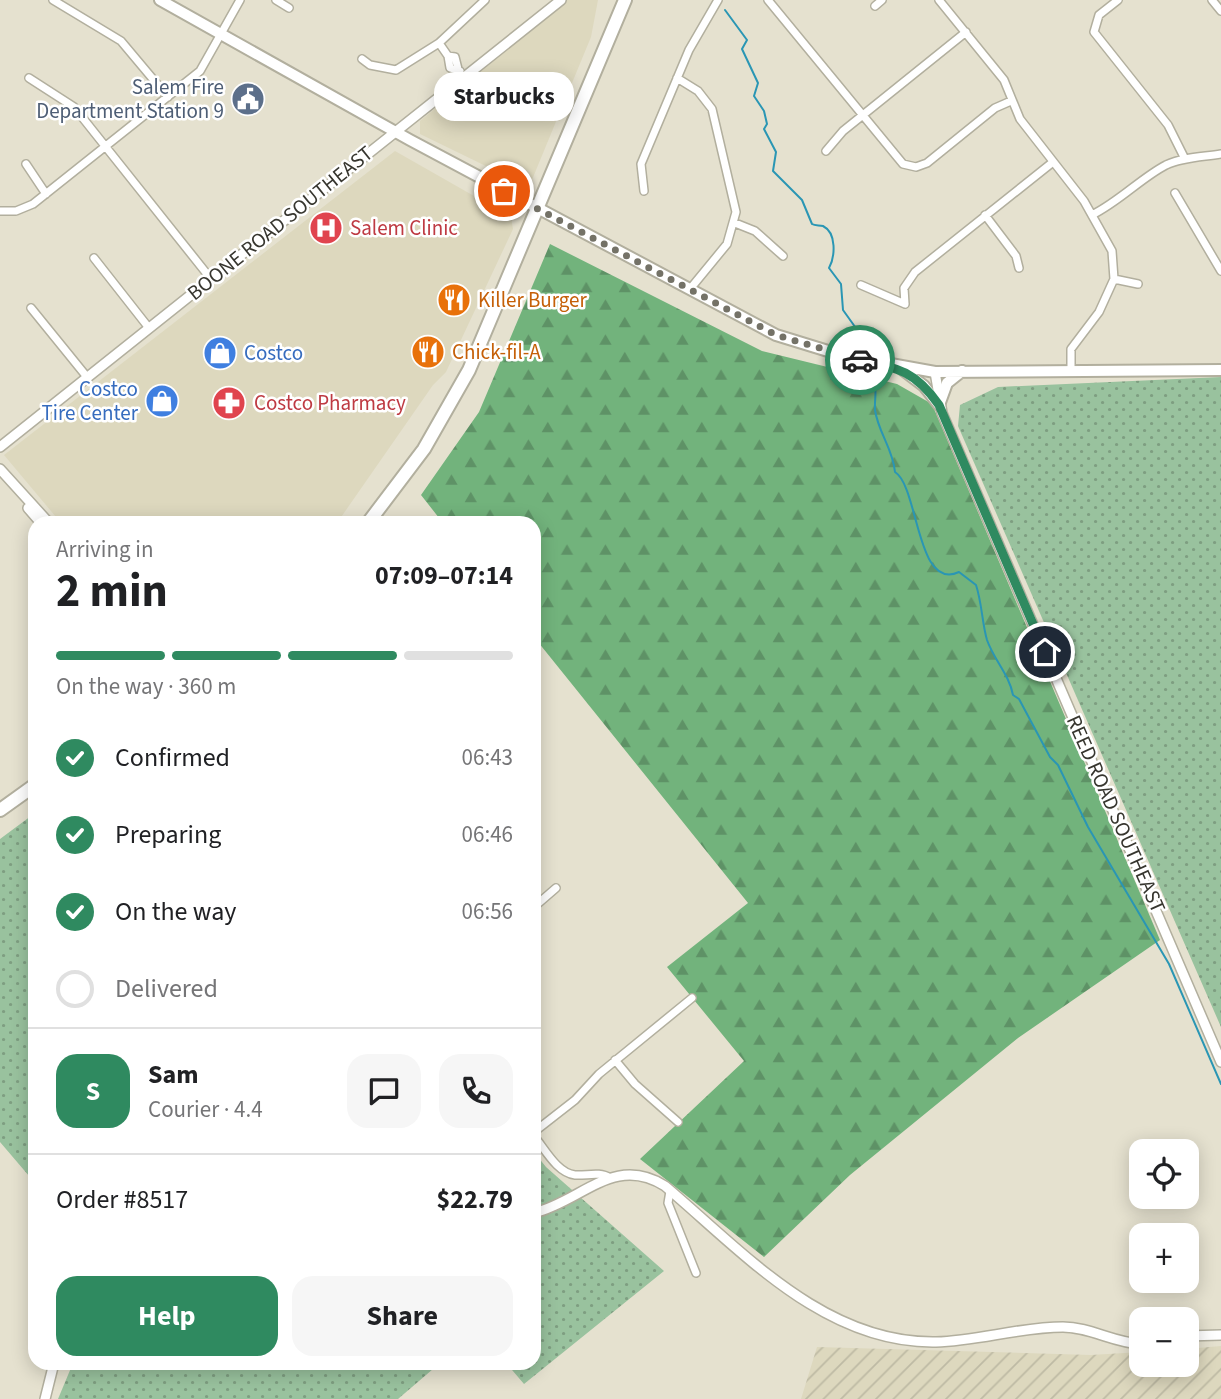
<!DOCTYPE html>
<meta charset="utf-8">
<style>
:root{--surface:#fff;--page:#f6f6f6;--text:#202124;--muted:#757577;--line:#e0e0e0;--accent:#2f8a60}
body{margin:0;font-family:"Source Sans 3",sans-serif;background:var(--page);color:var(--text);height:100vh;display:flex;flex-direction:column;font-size:26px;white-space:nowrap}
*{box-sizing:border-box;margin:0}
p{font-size:23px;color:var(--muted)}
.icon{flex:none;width:38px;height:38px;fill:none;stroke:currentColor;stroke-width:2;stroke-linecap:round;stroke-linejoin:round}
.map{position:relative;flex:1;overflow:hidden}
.drawer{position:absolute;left:28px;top:516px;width:513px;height:854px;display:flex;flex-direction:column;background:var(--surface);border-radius:21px;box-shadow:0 4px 18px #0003}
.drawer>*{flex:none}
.tools{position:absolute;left:1129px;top:1139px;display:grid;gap:14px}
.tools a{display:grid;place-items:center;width:70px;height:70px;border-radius:14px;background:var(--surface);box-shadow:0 4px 18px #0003;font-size:35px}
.pin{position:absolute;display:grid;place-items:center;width:60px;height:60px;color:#fff;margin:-30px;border:4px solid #fff;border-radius:50%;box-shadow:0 2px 7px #0007}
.courier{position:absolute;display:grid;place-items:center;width:70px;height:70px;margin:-35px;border:5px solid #2f8a60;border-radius:50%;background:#fff;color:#222;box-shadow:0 2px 9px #0007}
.bubble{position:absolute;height:49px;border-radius:21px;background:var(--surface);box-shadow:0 4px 18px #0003;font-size:23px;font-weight:700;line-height:49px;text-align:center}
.summary em{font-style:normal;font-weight:700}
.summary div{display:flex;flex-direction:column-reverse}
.summary{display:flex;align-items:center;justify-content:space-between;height:119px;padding:0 28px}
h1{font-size:46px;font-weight:700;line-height:52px}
.bar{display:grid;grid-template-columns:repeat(4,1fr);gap:10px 7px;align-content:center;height:84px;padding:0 28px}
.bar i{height:9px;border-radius:5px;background:var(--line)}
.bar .selected{background:var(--accent)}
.bar p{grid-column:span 4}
.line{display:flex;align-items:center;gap:18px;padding:0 28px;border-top:2px solid var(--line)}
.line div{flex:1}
.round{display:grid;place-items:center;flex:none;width:74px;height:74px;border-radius:21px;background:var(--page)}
ol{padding:0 28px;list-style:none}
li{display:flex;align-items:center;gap:21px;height:77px}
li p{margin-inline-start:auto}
li .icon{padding:7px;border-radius:50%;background:var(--accent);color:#fff;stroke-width:4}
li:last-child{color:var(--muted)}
li i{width:38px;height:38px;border:4px solid var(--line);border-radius:50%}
.cta{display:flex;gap:14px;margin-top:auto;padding:14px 28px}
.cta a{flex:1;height:80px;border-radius:21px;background:var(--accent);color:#fff;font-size:28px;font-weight:700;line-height:80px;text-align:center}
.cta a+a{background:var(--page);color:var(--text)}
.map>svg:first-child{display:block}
</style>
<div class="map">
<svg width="1221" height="1399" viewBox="0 0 1221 1399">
<defs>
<pattern id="industrial-furrows" width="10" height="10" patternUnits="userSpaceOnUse" patternTransform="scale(1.75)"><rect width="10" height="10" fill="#ddd8be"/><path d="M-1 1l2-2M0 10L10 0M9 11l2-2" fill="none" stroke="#bebaa4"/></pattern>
<pattern id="grass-dots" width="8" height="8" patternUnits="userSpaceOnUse" patternTransform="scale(1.75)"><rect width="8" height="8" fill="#99c29e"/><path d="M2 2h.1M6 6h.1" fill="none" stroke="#7e9e81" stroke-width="1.8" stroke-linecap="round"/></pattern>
<pattern id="forest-firs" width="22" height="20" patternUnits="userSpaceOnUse" patternTransform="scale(1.75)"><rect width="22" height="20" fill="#72b37c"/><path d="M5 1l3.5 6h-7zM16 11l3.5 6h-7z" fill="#5e9266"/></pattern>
</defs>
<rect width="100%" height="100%" fill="#e5e1cf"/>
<path fill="#ddd8be" d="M566,0h32l-7,37 -62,150 -109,-53v-13z
M395,151l116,66 2,12 -67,143 -13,13 -96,138h-276l-57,-68z"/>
<path fill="url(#industrial-furrows)" d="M1221,1346v53h-420l16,-52 274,8 50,-3v13h45l1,-16z"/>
<path fill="url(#grass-dots)" d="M1221,377v650l-263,-601 2,-21 38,-18z
M35,813v370l-35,-41v-303z
M534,1152l12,15 118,104 -140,113 -18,-21h28z
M73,1363h367l-42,36h-340z"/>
<path fill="url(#forest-firs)" d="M550,244l212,107 135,33 35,20 228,536 -142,98 -168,137 -86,82 -124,-98 104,-98 -77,-94 81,-64 -214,-266v-114h-91l-22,-28 58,-83z"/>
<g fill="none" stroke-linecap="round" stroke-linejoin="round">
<path stroke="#2a96b4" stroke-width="2" d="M725,10l22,30 -5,9 16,34 -4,13 10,15 3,13 -3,5 12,23 -3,19 29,29 10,24c3,2 7,1 11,2 14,7 12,31 6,42l12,16 2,26 15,21 13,12
M867,374c13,9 7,22 8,36 3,22 18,39 20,62 24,15 21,120 64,100l17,13c6,18 6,38 11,55 7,20 22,34 26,55l6,4 31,58 8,8 30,62 81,137 52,120"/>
<defs>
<path id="minor" d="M53,0l68,41 47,56
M276,0l13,8
M768,0l135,164 13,3 11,-4 68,-55 16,-7
M939,0l65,80 16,39 64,82 28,50 2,28 -15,33 -28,37v22
M1118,0l-19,15 -5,17 74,93 17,34
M1212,0l9,11
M875,6l7,-6
M439,43l9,13 7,1 3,12
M448,56l2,12 10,3
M362,59l8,6 26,5 43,-27 46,-43
M29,78l45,29 137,172
M677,78l21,13 14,18 24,103 -9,32 -37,45
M826,151l17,-20 123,-99
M26,164l20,30
M644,191l-3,-27 48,-114 29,-50
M1175,193l46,78
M0,211h16l17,-7 167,-133 40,-71
M985,215l31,41 3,12
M1092,215c28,-14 49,-37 74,-50 17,-8 37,-8 55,-11
M735,223l20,8 28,25
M94,258l55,70
M1114,279l24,5
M861,285l44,19
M905,304l-1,-16 11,-16 138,-110
M31,308l56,69
M534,907l22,-19
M615,1060l20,24 43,38
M534,1132l41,-32 24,-26 93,-76
M534,1136c11,13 23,37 41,39 12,1 24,-4 35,3
M670,1191l-2,12 28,70"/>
<path id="tertiary" d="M935,372l7,41 279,649
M0,447l561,-447
M0,469l49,54
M28,508l13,15
M534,1213c48,-12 80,-59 131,-27 78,66 160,158 271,156 42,-1 84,-15 127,-15 27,0 51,16 78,17
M1186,1336l35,-1
M45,1399l9,-36"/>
<path id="secondary" d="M160,0l250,140 366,195 65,20 94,17 286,-2
M903,370l21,16 15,19
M939,405l8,-22 15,-12"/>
<path id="primary" d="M368,523l56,-74 45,-79 156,-370
M0,810l35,-25"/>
</defs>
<use href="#minor" stroke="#b2af9e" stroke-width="10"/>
<use href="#tertiary" stroke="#b2af9e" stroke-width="12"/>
<use href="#secondary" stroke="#b2af9e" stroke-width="14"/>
<use href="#primary" stroke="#b2af9e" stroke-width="16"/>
<use href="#minor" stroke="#fff" stroke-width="7"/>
<use href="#tertiary" stroke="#fff" stroke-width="9"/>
<use href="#secondary" stroke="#fff" stroke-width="10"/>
<use href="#primary" stroke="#fff" stroke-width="12"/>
</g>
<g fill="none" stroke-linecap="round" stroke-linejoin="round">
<path stroke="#747267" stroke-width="7" stroke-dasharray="0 12.6" d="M504,191l272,144 84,25"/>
<path stroke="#2f8a60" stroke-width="9" d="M860,360c38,8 55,11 79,45l106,247"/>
</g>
<defs>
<symbol id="civic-disc" viewBox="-11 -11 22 22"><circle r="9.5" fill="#5c6f8a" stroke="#fff"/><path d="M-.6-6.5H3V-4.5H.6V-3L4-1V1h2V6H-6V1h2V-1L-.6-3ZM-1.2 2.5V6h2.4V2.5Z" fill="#fff"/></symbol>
<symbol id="hospital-disc" viewBox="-11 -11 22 22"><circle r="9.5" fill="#e0444e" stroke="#fff"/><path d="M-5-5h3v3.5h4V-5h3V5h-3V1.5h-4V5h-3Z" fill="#fff"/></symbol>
<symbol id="restaurant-disc" viewBox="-11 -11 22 22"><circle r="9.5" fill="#e8710a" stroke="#fff"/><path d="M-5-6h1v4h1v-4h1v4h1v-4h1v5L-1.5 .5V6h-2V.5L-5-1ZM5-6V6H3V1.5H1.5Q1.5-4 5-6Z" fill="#fff"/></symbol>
<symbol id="shop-disc" viewBox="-11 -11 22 22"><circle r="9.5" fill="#3f7fe0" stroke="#fff"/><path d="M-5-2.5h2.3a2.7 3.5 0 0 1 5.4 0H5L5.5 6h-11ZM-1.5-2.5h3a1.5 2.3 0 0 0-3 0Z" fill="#fff"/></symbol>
<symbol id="pharmacy-disc" viewBox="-11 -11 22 22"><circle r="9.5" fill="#e0444e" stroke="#fff"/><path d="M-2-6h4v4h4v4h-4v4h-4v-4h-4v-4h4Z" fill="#fff"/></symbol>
</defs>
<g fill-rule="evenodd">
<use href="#civic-disc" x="229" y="80" width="38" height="38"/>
<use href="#hospital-disc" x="307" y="209" width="38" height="38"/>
<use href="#restaurant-disc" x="435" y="281" width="38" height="38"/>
<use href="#restaurant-disc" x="409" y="333" width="38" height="38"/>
<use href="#shop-disc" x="201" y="334" width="38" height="38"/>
<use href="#shop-disc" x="143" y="382" width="38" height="38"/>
<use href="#pharmacy-disc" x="210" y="384" width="38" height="38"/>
</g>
<g text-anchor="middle" stroke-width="5" stroke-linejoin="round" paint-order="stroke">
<g font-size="21" fill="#4e5e75" stroke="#fff" text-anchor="end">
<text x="224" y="94">Salem Fire<tspan x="224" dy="24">Department Station 9</tspan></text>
</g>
<g font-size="21" fill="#37362f" stroke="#fff">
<text transform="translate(280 223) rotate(-39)" y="7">BOONE ROAD SOUTHEAST</text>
<text transform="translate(1116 814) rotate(66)" y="7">REED ROAD SOUTHEAST</text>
</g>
<g font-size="21" fill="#be3a42" stroke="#fff" text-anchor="start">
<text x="350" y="235">Salem Clinic</text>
<text x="254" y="410">Costco Pharmacy</text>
</g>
<g font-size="21" fill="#c56008" stroke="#fff" text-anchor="start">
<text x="478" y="307">Killer Burger</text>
<text x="452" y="359">Chick-fil-A</text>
</g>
<g font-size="21" fill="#366cbe" stroke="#fff" text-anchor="start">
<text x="244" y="360">Costco</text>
<text x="138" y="396" text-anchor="end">Costco<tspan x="138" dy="24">Tire Center</tspan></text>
</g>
</g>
</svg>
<div class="tools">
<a><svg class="icon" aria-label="locate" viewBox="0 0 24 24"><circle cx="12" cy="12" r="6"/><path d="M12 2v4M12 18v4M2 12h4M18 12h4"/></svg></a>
<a>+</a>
<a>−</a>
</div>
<div class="pin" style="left:504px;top:191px;background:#ea580c"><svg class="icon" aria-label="bag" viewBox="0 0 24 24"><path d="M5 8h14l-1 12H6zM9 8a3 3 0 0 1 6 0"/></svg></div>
<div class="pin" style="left:1045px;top:652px;background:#1f2937"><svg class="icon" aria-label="home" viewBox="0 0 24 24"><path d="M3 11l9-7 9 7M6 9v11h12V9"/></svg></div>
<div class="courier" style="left:860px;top:360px"><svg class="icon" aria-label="car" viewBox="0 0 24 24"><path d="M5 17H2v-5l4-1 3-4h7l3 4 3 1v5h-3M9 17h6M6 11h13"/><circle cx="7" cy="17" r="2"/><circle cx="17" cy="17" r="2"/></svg></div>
<div class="bubble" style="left:434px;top:72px;width:140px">Starbucks</div>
<section class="drawer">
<div class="summary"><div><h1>2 min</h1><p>Arriving in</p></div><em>07:09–07:14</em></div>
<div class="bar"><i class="selected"></i><i class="selected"></i><i class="selected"></i><i></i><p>On the way · 360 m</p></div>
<ol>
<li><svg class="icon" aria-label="check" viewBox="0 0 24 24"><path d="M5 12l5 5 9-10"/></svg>Confirmed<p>06:43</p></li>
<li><svg class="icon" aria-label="check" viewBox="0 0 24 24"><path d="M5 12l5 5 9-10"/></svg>Preparing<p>06:46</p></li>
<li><svg class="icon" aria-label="check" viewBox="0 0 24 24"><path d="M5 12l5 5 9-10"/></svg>On the way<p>06:56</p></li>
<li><i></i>Delivered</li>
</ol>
<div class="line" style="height:126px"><b class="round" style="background:var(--accent);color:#fff">S</b><div><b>Sam</b><p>Courier · 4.4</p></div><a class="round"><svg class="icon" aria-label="chat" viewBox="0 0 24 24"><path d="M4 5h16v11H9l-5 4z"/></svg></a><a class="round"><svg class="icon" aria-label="phone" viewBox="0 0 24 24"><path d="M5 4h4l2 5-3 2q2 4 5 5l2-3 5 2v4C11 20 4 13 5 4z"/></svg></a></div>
<div class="line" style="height:91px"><div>Order #8517</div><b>$22.79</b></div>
<div class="cta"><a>Help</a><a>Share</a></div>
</section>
</div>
